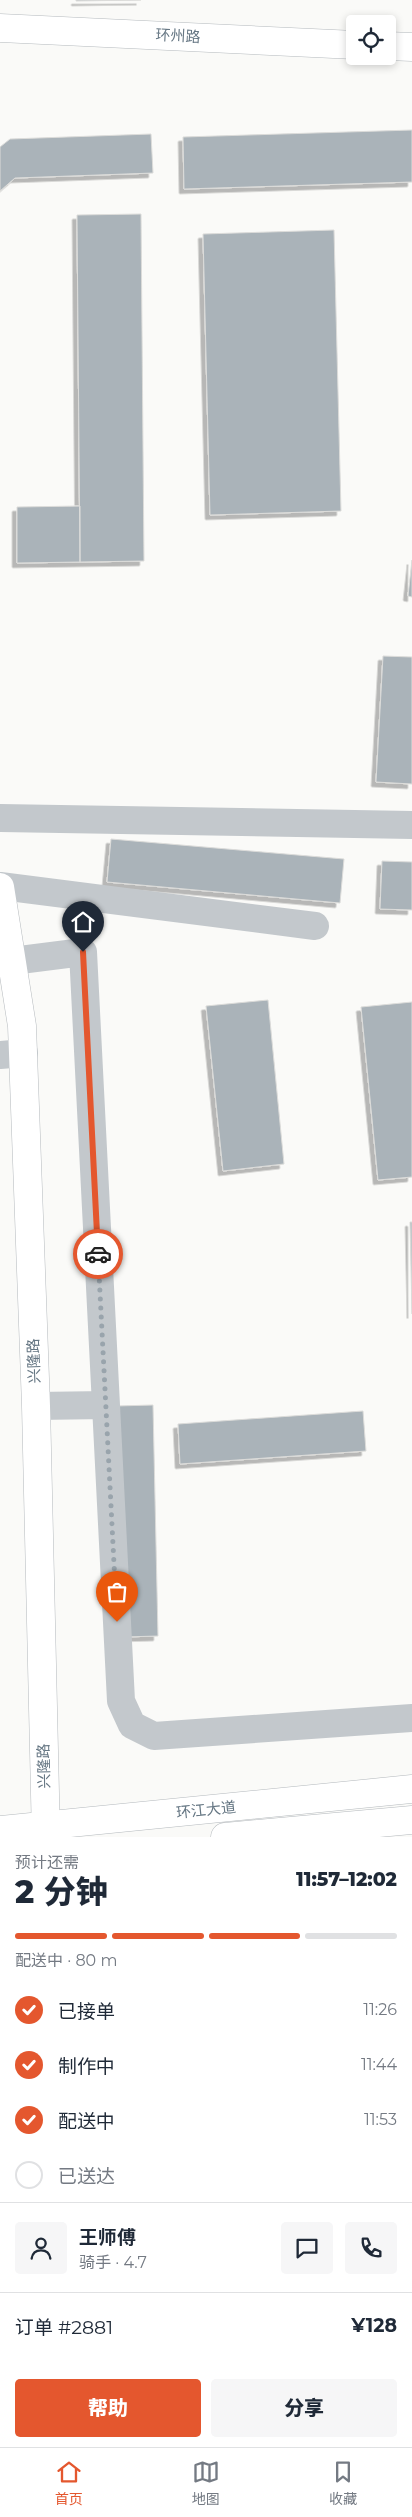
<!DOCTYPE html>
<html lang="zh">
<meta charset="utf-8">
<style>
:root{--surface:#fff;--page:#f6f6f7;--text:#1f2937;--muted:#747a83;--line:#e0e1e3;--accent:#e4572e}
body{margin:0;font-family:Montserrat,"Noto Sans SC",sans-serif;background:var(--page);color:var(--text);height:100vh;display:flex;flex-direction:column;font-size:19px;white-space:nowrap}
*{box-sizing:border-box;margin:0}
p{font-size:16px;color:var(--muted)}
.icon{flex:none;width:28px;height:28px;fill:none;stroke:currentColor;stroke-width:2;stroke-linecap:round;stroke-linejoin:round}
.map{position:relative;height:1837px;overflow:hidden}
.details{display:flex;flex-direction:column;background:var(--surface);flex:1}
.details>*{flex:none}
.buttons{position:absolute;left:346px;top:15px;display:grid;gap:10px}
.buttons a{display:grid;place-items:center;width:50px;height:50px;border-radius:5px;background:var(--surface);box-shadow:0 2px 8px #0003;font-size:25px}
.pin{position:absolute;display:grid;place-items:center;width:42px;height:42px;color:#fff;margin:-51px -21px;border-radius:50% 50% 50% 0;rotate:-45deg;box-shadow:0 0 5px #0007}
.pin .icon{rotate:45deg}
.courier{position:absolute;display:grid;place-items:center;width:50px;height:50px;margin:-25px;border:4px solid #e4572e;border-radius:50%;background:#fff;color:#222;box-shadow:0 1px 6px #0007}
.overview em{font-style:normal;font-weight:800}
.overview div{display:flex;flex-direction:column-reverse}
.overview{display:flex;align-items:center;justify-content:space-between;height:85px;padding:0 15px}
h1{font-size:32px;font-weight:800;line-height:38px}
.bar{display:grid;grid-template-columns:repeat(4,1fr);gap:8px 5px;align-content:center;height:60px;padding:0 15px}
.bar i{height:6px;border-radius:4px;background:var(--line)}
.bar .current{background:var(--accent)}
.bar p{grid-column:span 4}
.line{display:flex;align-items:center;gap:12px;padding:0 15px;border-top:1px solid var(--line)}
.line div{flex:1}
.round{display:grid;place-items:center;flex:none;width:52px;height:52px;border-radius:5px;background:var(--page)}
ol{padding:0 15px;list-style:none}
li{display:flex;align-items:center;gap:15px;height:55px}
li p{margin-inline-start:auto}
li .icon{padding:5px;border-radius:50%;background:var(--accent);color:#fff;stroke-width:4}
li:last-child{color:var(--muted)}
li i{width:28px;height:28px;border:2px solid var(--line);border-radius:50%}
.cta{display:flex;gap:10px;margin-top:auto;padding:10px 15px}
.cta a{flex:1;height:58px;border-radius:5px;background:var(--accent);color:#fff;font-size:20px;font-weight:800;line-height:58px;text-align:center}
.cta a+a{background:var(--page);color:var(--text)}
.tabs{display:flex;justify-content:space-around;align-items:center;height:70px;border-top:1px solid var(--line);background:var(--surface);font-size:14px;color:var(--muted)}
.tabs a{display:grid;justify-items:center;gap:2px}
.tabs .current{color:var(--accent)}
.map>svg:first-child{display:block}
</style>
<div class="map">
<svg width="412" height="1837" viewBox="0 0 412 1837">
<defs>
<filter id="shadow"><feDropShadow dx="-4.5" dy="4.5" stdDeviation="0" flood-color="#0004"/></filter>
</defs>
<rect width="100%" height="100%" fill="#fafaf8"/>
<path fill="#aab3b9" stroke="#dcdcda" filter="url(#shadow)" d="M76,0h65l-65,1z
M412,130v52l-228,7 -1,-52z
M151,134l2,39 -138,5 -15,13v-44l10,-8z
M141,214l3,347 -64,1 -3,-347z
M334,230l7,281 -131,4 -7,-281z
M80,506v56l-63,1v-56z
M412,560v37l-4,-1z
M383,656l29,1v127l-36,-2z
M111,839l233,20 -4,44 -233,-21z
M382,861l30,1v48l-32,-1z
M268,1000l16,164 -61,7 -17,-165z
M412,1002v175l-34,3 -17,-173z
M410,1222h2v92z
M153,1405l5,231 -36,1 -6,-231z
M363,1411l3,40 -186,13 -2,-40z"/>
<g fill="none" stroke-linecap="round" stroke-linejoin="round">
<defs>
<path id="major" d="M0,28l355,17
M388,46l24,1
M0,887l22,139 14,380 10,431"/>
<path id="highway" d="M0,1830l412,-41
M225,1837l187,-17"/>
</defs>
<use href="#major" stroke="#b5babe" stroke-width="29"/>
<use href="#highway" stroke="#b4b9bd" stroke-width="29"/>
<path stroke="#c3c8cc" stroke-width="28" d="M0,818l412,7
M0,886l315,40
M12,961l71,-9 38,749 11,24 22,11 258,-18
M0,1055l24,-2
M36,1406l70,-1"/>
<use href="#major" stroke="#fff" stroke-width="28"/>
<use href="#highway" stroke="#fff" stroke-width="28"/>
</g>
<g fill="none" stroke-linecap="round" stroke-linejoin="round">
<path stroke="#99a4ac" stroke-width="5" stroke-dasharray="0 9" d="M98,1254l19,368"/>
<path stroke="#e4572e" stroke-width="6" d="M83,952l15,302"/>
</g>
<g text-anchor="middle" stroke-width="5" stroke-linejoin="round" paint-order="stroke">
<g font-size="15" fill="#657683" stroke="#fff">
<text transform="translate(178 36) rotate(3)" y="5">环州路</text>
<text transform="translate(34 1361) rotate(-92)" y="5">兴隆路</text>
<text transform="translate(44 1766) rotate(-91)" y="5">兴隆路</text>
<text transform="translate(206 1810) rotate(-6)" y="5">环江大道</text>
</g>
</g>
</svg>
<div class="buttons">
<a><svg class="icon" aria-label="locate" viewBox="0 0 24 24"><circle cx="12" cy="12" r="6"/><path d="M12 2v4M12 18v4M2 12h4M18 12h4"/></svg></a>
</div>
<div class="pin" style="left:117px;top:1622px;background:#ea580c"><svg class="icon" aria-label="bag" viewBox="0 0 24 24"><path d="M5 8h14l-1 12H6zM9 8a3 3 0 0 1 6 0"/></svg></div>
<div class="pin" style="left:83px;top:952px;background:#1f2937"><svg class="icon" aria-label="home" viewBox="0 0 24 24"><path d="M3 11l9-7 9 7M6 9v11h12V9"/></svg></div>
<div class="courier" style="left:98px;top:1254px"><svg class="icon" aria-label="car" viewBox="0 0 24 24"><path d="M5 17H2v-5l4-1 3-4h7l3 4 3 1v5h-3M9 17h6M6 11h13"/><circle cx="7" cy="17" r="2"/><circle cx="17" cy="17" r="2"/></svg></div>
</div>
<section class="details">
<div class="overview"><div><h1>2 分钟</h1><p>预计还需</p></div><em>11:57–12:02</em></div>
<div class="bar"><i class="current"></i><i class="current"></i><i class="current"></i><i></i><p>配送中 · 80 m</p></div>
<ol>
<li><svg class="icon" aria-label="check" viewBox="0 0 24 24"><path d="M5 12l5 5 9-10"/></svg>已接单<p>11:26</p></li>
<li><svg class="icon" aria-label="check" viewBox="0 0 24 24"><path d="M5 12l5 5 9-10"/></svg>制作中<p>11:44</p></li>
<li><svg class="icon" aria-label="check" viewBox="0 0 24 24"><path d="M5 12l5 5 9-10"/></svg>配送中<p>11:53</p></li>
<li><i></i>已送达</li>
</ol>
<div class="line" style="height:90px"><a class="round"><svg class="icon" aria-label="person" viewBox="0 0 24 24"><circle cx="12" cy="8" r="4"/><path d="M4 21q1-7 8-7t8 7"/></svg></a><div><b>王师傅</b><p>骑手 · 4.7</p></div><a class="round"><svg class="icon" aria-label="chat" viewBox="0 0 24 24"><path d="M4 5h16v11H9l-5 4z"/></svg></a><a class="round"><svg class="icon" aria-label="phone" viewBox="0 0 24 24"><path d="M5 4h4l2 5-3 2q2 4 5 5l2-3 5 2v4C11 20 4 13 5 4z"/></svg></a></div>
<div class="line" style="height:65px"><div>订单 #2881</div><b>¥128</b></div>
<div class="cta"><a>帮助</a><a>分享</a></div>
</section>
<nav class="tabs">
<a class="current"><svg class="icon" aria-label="home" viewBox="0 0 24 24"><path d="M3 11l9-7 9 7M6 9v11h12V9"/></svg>首页</a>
<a><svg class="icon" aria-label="map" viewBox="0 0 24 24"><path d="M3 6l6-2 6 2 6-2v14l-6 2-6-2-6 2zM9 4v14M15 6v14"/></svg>地图</a>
<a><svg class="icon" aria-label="saved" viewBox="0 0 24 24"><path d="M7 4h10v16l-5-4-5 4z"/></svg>收藏</a>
</nav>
